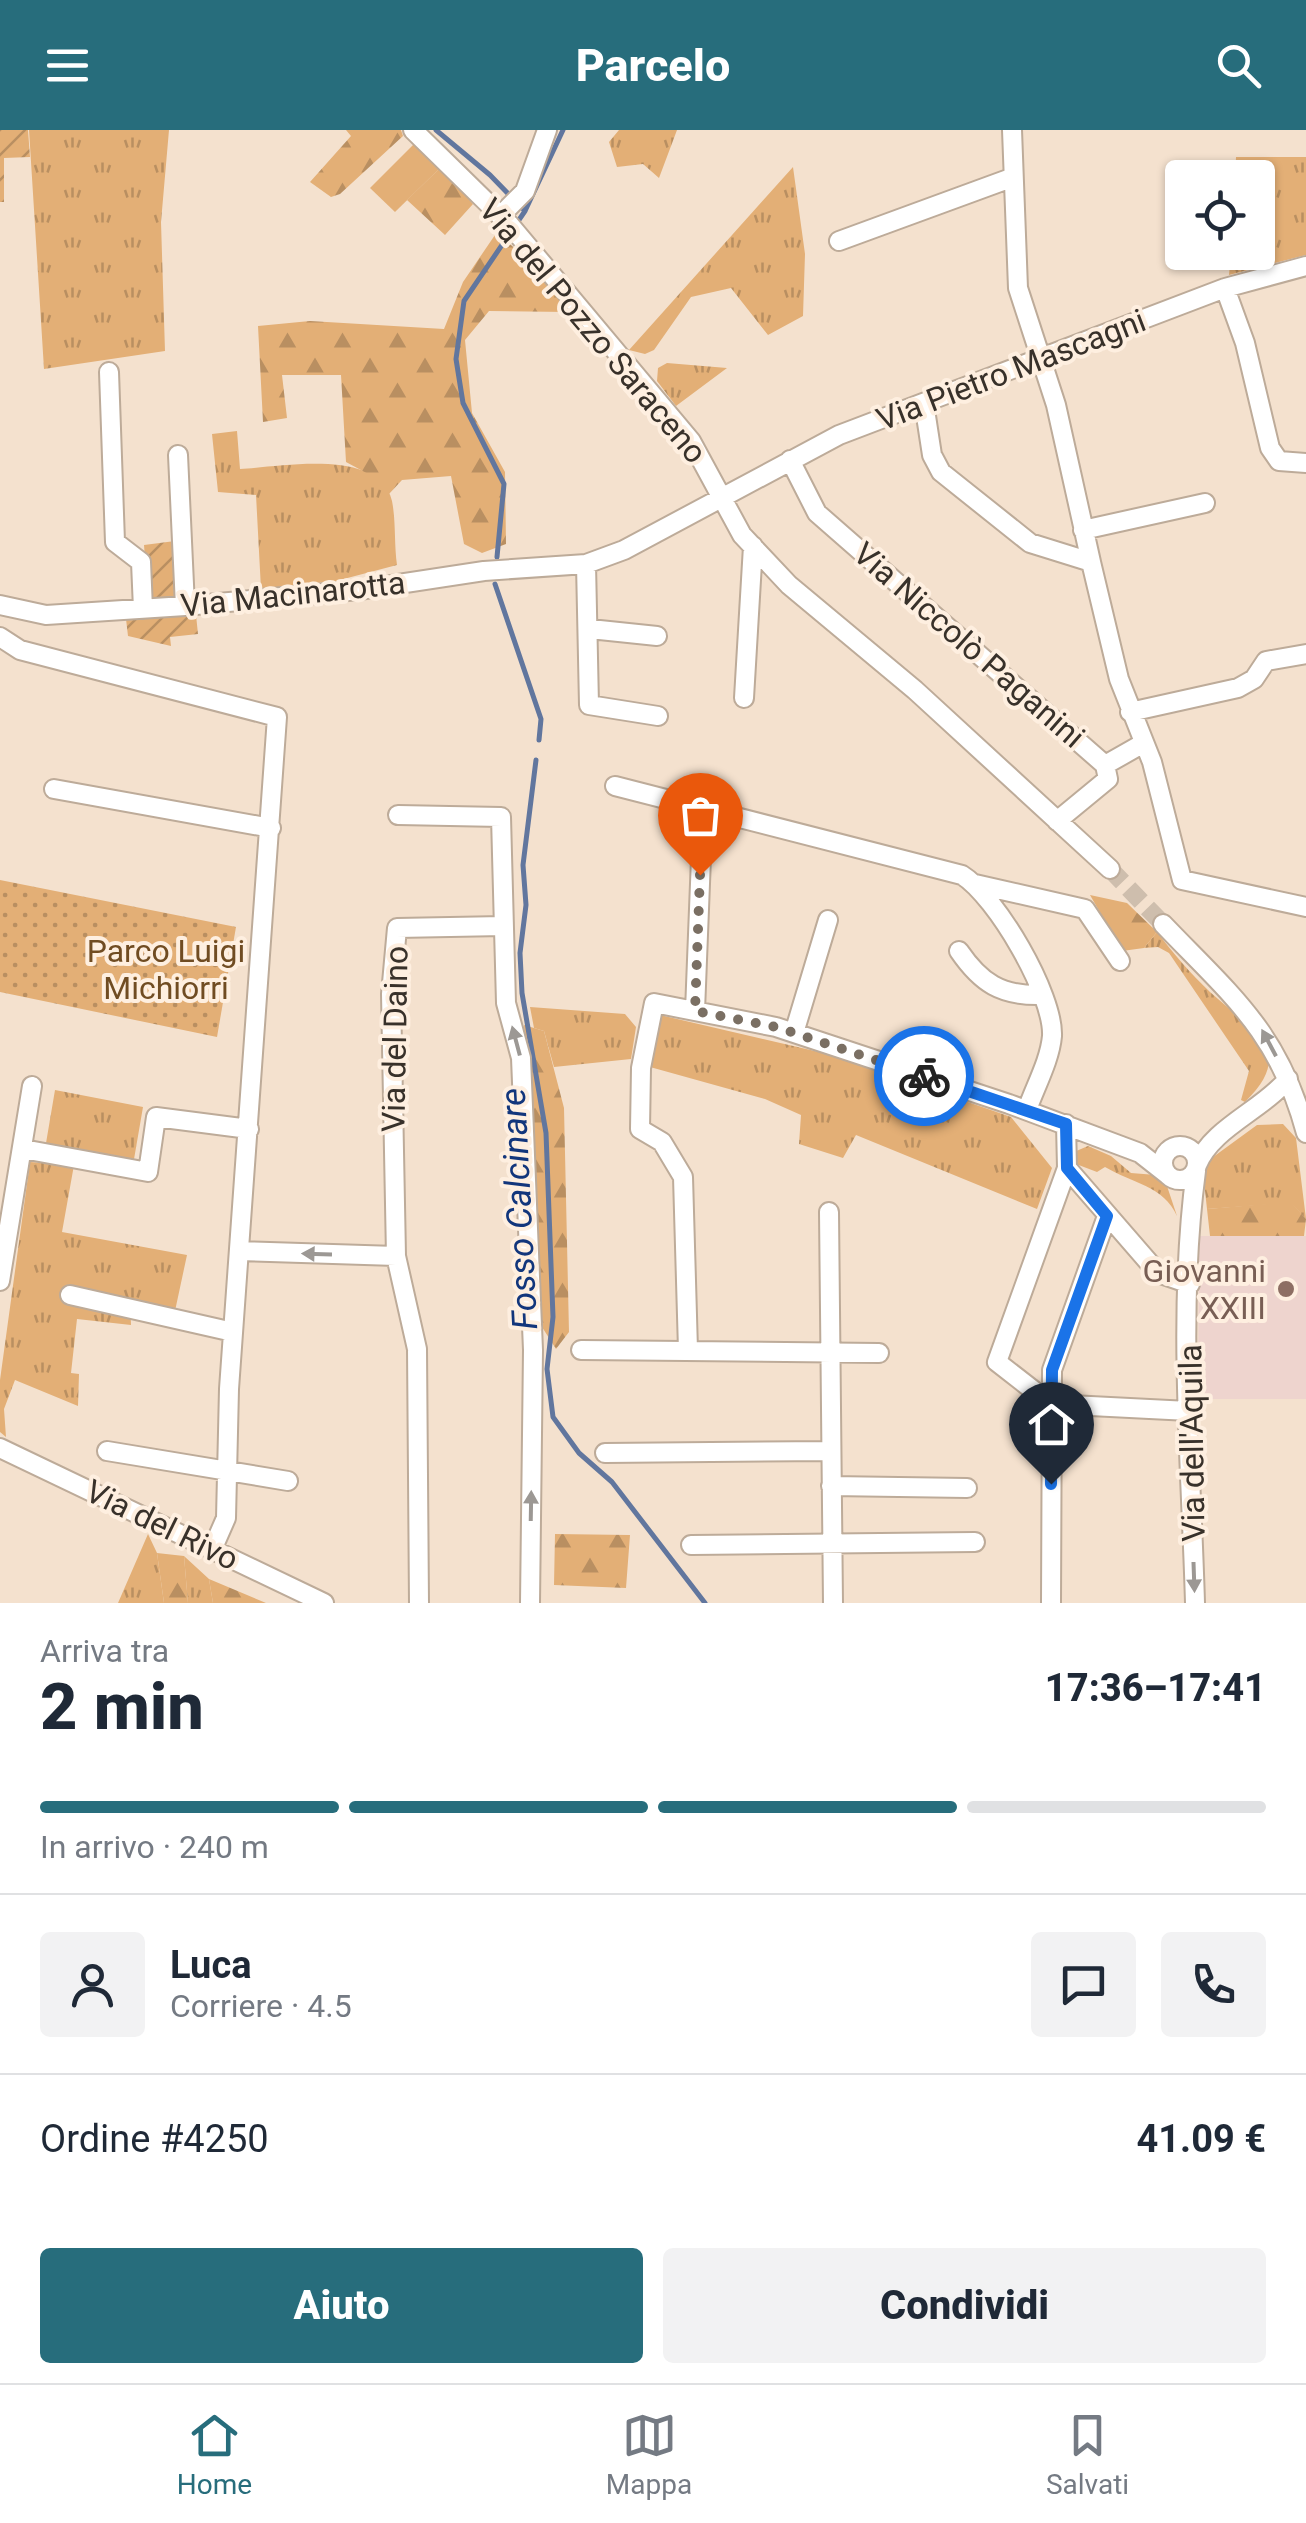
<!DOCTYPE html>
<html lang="it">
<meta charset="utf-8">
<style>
:root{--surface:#fff;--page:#f2f2f3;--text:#1f2937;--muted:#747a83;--line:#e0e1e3;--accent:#276d7c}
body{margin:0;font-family:Roboto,sans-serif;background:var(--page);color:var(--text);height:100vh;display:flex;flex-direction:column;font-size:38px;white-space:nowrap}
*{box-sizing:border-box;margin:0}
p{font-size:32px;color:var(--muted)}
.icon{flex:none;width:55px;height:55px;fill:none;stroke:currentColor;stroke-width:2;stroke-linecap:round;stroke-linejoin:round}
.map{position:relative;height:1473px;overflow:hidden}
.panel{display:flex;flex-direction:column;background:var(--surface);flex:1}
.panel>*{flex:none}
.controls{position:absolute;left:1165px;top:30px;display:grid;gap:20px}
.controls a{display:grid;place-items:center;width:110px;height:110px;border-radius:10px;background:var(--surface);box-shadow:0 2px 8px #0004;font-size:50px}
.pin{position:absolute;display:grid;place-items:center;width:85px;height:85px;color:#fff;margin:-102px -42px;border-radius:50% 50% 50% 0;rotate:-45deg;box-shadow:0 0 10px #0007}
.pin .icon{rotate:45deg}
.courier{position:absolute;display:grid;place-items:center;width:100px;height:100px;margin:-50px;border:8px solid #1a73e8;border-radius:50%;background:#fff;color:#222;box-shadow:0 2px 12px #0007}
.headline em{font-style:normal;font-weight:800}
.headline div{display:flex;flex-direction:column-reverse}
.headline{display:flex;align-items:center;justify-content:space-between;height:170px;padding:0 40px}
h1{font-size:65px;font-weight:800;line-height:75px}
.bar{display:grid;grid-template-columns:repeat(4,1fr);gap:15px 10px;align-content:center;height:120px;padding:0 40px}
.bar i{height:12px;border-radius:8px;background:var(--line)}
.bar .active{background:var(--accent)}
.bar p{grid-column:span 4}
.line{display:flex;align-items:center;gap:25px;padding:0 40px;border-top:2px solid var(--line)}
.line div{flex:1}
.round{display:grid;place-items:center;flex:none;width:105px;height:105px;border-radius:10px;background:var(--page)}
.primary-button{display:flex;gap:20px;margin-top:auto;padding:20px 40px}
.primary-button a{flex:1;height:115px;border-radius:10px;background:var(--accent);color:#fff;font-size:40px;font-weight:800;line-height:115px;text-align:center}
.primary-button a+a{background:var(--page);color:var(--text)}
header{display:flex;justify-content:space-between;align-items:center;height:130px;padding:0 40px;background:var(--accent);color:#fff;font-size:45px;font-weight:800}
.tabs{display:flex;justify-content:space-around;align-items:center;height:140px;border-top:2px solid var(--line);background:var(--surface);font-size:28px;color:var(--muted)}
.tabs a{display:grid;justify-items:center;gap:5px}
.tabs .active{color:var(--accent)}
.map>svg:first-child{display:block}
</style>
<header><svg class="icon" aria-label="menu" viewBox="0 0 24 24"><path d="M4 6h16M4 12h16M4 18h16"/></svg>Parcelo<svg class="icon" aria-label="search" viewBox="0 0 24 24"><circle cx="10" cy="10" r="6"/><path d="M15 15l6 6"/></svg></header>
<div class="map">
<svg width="1306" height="1473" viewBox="0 0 1306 1473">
<defs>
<pattern id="grass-tufts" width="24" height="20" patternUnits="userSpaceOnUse" patternTransform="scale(2.5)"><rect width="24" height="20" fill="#e3af76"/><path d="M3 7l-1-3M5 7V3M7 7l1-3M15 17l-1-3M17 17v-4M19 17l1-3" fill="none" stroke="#b98f61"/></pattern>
<pattern id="forest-firs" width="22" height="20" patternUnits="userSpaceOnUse" patternTransform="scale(2.5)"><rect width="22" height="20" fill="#e3af76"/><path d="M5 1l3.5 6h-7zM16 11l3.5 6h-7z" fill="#b98f61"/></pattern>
<pattern id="park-dots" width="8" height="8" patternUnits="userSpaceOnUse" patternTransform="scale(2.5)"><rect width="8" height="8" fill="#e3af76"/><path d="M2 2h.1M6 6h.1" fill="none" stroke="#b98f61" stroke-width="1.8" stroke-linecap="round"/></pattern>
<pattern id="garden-furrows" width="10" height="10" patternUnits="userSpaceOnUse" patternTransform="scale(2.5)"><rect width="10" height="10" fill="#e3af76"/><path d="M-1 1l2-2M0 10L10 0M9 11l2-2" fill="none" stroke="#b98f61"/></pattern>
</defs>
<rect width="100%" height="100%" fill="#f4e1ce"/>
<path fill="#eed4ce" d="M1199,1106h107v163h-108z"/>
<path fill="url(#grass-tufts)" d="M29,0h140l-8,92 4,129 -121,18z
M619,0h58l-18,48 -16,-14 -26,3 -8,-25z
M1236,27h70v98l-77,20 2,-22 27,-1v-74l-23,-1z
M793,37l12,87 -2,62 -35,19 -37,-47 -40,9 -37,53 -9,4 -16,-4z
M667,233l60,5 -51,38 -19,-25 1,-13z
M237,301l3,38c39,-2 140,-22 152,32 4,20 2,43 5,64l-61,16 -75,8 -5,-94 -38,-3 -6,-58z
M1157,802c16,21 34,42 53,60 38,35 90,57 35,110l-4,-2 8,-29 -80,-118 -11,-6 -14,1z
M530,877l95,7 11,13 -5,32 -77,8 -10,-36 -10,-3z
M660,885l172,40 179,62 41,51 -15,41 -181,-74 -13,23 -44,-14 2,-29 -36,-16 -115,-32z
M55,960l88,17 -10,58 -88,-16z
M1283,994l13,14 10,81 -15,-16 -84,6 -3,-27 5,-22 48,-35z
M1088,1016l23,10 20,17 25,2 10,8 11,33c-13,-30 -45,-33 -72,-49l-8,5 -21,-8 -2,-12z
M30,1032l44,3 -12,67 125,23 -12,56 -45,-9 1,23 -54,-6 -6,54 8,1 -1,32 -63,-26 -11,29 2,28 -6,-5v-52z
M148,1404l9,19 7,50h-46z
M184,1426l25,23 4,24h-25z"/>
<path fill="url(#forest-firs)" d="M346,0h55l2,6 -63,58 -9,3 -21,-15 41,-46z
M442,36l31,38 -28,31 -38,-35z
M497,102l52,48 18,32 -78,-1 -24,29 7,73 33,59 1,72 -24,9 -18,-9 -13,-68 -49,4 -13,14 -17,-18 -26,-14 -5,-87h-59l5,43 -24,4 -5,-96 52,-5 134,8 19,-47z
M1090,765l37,8 30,29 -13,16 -22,3z
M524,895l20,6 20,77 5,224 -13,17 -14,-22z
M1291,1072l15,17 -2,17h-94l-3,-27z
M555,1404l75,1 -4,53 -72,-3z
M157,1423l27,3 4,47h-24z
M209,1449l57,24h-53z"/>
<path fill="url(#park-dots)" d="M0,750l236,47 -19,110 -217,-45z"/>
<path fill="url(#garden-furrows)" d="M0,0h28l2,27 -26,1v44h-4z
M175,411l4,57 -31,1 -4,-54z
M196,485l2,19 -28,3 1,9 -43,-10 -2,-17z"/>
<path fill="#e3af76" d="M417,11l25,25 -47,46 -25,-24z"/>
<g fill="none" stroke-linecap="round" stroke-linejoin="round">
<path stroke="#61769e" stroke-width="5" d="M436,0l54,45 35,36
M497,427l7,-73 -41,-81 -7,-44 8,-58 61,-90 38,-81
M495,454l46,135 -2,21
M536,630l-13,105 3,40 -6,48 2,40 24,140 7,184 -6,52 6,48 26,36 33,29 93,121"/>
<path stroke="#cebead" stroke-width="18" stroke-dasharray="18 9" stroke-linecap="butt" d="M1110,739l53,55"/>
<defs>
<path id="street" d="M413,0l97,95 181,216 51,94 47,50 126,105 195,179
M1012,0l6,158 38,117 35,157
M500,86l25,-25 22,-61
M839,111l172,-63
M1225,158l20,55 25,105 9,13 27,2
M109,242l6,170 26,20 2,47
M924,273l8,52 9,17 89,71 61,19 28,117 33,83 30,118 124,27
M178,325l7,151
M790,330l27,53 288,252 3,14 -51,42
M1083,400l122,-27
M586,434l3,141 69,11
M0,475l46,10 139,-9 174,-16 125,-19 102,-7 38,-14 215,-115 386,-147 81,-22
M590,499l67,7
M0,507l20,13 257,67 -48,672 -3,129 -14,32
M744,568l9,-152
M1130,582l108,-24 16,-9 12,-18 40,-7
M1105,635l37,-21
M615,656l347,89c34,21 92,120 90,161 -2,24 -17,51 -25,74
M54,659l217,39
M398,685l103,2 5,186 15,55 12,292 -3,253
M975,754l110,25 35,52
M1163,794c69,72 116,108 143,209
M959,821c22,32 42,45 82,44
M695,881l8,-204
M794,903l34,-113
M1066,994l1,44 91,105 32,11
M1163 1033a17 17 0 1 1 34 0a17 17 0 1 1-34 0Z
M23,1019l125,23 8,-55 93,12
M1197,1035c15,-37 64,-54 91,-86
M1067,1038l-70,194 54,42 138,7
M829,1082l4,391
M239,1121l157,5
M0,1151l32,-195
M70,1165l163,37
M581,1220l298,3
M688,1220l-5,-173 -21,-35 -22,-13 1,-61 13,-65 122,24 233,77 131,49 28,22
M0,1318l324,155
M107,1321l181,30
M605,1323l225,-2
M831,1356l136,2
M691,1415l284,-3
M419,1473l-2,-254 -21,-93 -5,-262 6,-66 106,-2
M1051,1473l1,-233 55,-154
M1195,1473c-4,-142 -18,-291 1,-432"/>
</defs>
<use href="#street" stroke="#bdab99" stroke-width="22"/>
<use href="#street" stroke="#fff" stroke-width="18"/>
</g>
<defs><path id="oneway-solid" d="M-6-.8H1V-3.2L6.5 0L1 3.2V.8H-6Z" transform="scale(2.5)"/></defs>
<g fill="#9c9894">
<use href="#oneway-solid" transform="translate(516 911) rotate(-105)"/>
<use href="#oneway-solid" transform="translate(1269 913) rotate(-118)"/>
<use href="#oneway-solid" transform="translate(317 1124) rotate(-178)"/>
<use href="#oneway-solid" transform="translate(531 1376) rotate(-89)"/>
<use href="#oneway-solid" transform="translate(1194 1447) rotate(88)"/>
</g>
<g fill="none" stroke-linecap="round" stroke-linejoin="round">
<path stroke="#7a6f63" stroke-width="10" stroke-dasharray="0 18" d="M700,745l-5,136 81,16 148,49"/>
<path stroke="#1a73e8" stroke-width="12" d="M924,946l142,48 1,44 40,48 -55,154 -1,114"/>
</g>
<circle fill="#8d6e63" stroke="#feefe0" stroke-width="4" cx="1286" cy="1159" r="10"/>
<g text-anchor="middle" stroke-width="8" stroke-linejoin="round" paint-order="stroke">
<g font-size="32" fill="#38312a" stroke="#feefe0">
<text transform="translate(593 201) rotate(50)" y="11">Via del Pozzo Saraceno</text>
<text transform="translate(1011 240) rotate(-21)" y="11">Via Pietro Mascagni</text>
<text transform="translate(293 464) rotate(-6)" y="11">Via Macinarotta</text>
<text transform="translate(969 515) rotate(41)" y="11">Via Niccolò Paganini</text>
<text transform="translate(395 909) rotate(-89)" y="11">Via del Daino</text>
<text transform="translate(1192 1313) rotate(-91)" y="11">Via dell'Aquila</text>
<text transform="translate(162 1395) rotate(26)" y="11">Via del Rivo</text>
</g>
<g font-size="32" fill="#704c22" stroke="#feefe0">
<text x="166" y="832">Parco Luigi<tspan x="166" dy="37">Michiorri</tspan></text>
</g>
<g font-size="32" fill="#785e54" stroke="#feefe0" text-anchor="end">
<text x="1266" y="1152">Giovanni<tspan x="1266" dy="37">XXIII</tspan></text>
</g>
<g font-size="35" font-style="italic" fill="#12367c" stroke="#feefe0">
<text transform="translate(519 1079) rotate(-93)" y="12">Fosso Calcinare</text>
</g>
</g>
</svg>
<div class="controls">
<a><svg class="icon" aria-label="locate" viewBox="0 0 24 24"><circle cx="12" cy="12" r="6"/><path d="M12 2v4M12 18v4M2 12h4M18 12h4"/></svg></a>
</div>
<div class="pin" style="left:700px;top:745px;background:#ea580c"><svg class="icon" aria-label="bag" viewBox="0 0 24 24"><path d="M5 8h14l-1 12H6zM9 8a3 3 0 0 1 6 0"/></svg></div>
<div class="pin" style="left:1051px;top:1354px;background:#1f2937"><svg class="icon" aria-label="home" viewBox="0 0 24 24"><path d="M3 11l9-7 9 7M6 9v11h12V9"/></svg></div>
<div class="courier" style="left:924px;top:946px"><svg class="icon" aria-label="bike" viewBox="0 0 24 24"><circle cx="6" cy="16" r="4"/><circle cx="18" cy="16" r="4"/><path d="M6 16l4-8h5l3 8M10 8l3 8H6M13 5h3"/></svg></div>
</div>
<section class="panel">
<div class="headline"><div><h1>2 min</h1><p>Arriva tra</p></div><em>17:36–17:41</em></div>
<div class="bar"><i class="active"></i><i class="active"></i><i class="active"></i><i></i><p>In arrivo · 240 m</p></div>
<div class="line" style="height:180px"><a class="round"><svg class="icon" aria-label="person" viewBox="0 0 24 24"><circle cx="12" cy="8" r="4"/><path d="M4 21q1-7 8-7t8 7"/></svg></a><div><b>Luca</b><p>Corriere · 4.5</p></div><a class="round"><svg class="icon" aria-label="chat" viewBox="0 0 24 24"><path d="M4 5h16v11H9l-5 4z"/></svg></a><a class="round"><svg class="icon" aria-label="phone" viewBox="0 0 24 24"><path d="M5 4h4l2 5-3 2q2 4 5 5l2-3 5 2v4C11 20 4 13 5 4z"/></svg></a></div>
<div class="line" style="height:130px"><div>Ordine #4250</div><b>41.09 €</b></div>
<div class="primary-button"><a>Aiuto</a><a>Condividi</a></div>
</section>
<nav class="tabs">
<a class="active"><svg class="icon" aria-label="home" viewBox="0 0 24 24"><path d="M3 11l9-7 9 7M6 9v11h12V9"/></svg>Home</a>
<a><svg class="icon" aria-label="map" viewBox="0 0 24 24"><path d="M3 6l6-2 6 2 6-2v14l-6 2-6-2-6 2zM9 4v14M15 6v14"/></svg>Mappa</a>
<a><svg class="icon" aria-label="saved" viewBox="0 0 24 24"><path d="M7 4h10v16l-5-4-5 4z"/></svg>Salvati</a>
</nav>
